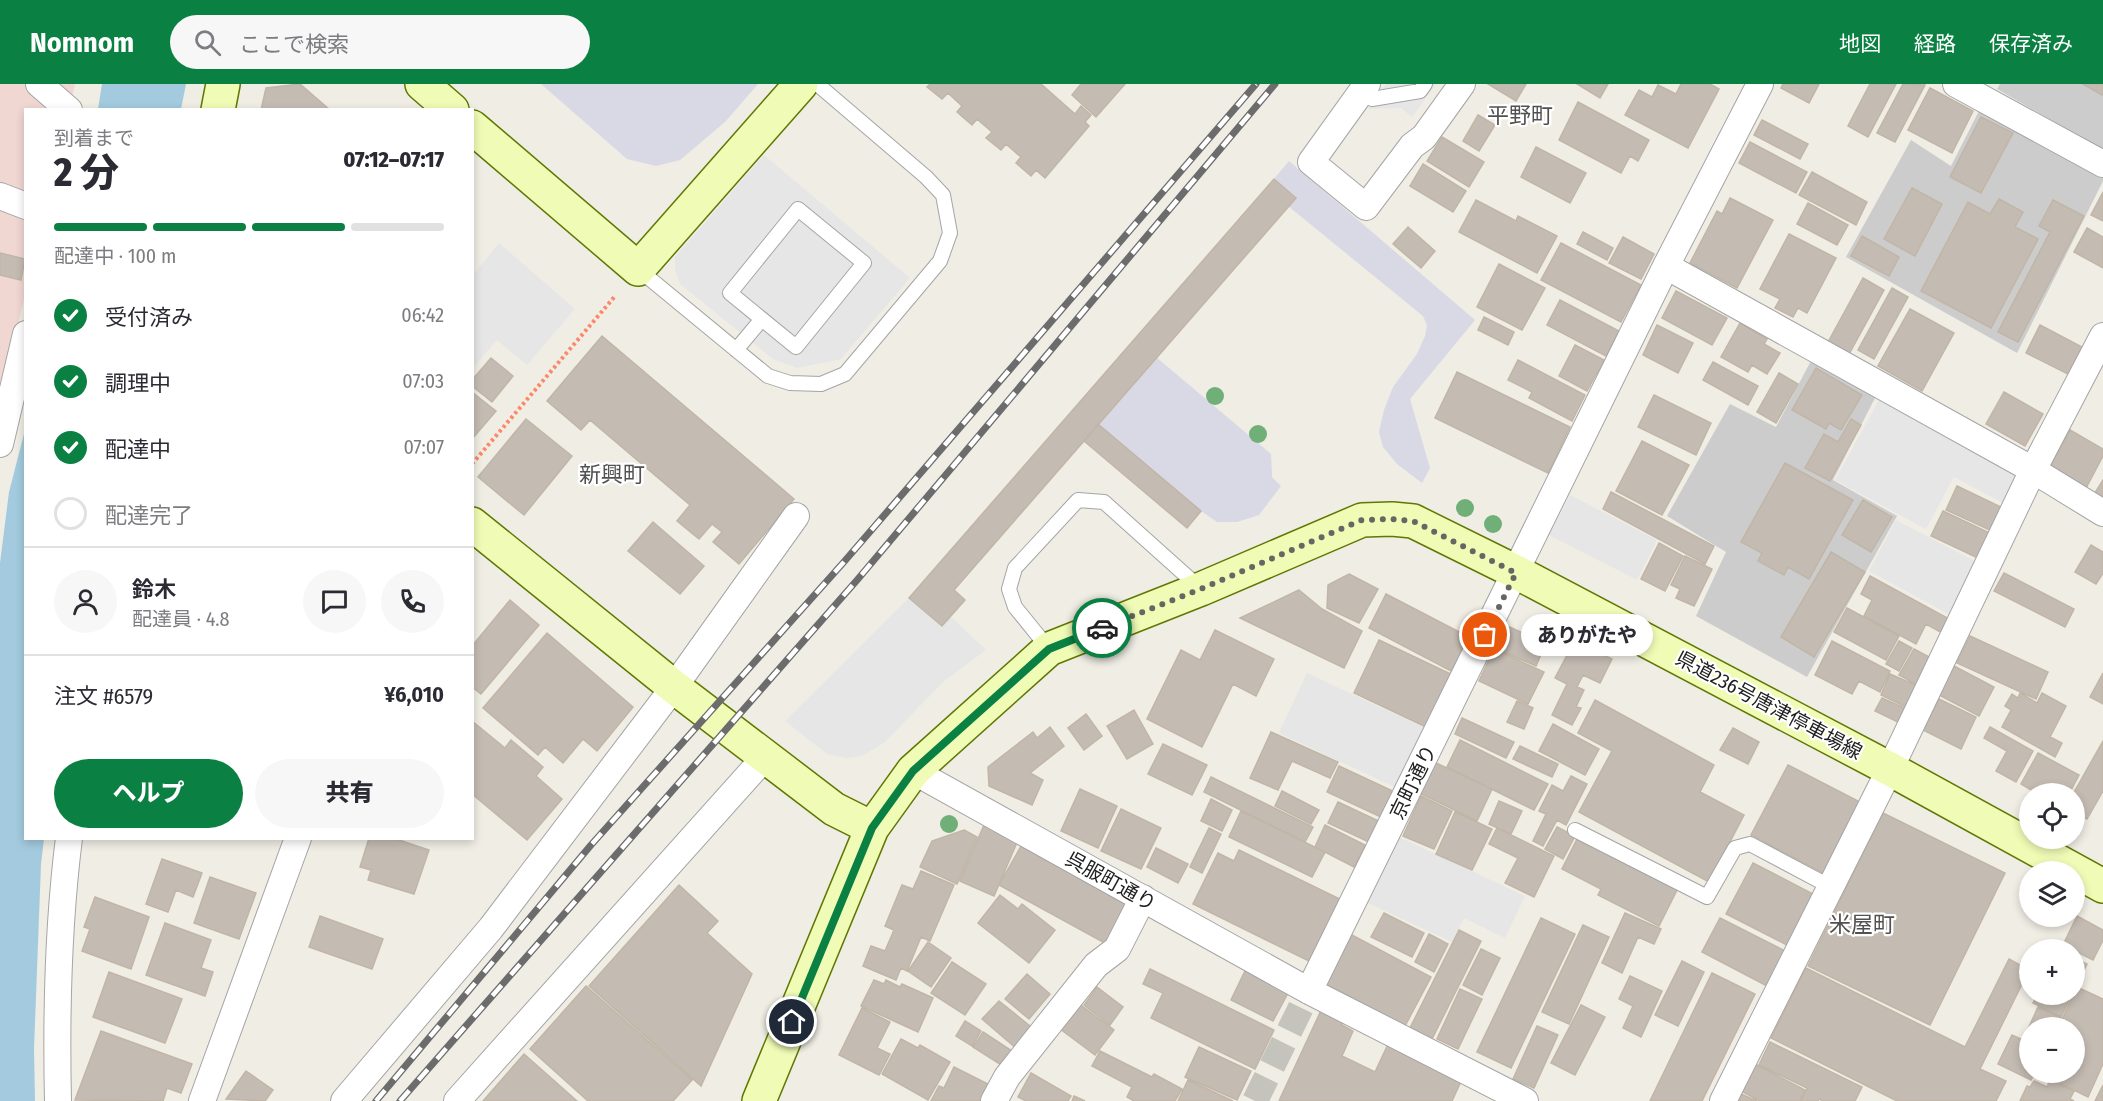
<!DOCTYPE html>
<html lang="ja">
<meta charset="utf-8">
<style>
:root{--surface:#fff;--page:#f7f7f7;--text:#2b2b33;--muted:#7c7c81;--line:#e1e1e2;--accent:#0b8043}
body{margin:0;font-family:"Fira Sans Condensed","Noto Sans JP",sans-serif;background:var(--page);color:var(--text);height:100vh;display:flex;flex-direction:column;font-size:22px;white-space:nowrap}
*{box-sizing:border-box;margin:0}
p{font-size:20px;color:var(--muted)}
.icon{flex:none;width:33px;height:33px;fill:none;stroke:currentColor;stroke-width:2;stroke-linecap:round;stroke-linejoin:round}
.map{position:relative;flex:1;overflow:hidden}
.side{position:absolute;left:24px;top:24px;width:450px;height:732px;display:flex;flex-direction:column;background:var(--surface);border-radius:0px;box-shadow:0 3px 9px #0003}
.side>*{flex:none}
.buttons{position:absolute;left:2019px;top:699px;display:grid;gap:12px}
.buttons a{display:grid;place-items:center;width:66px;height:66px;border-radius:50%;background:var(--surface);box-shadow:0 3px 9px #0003;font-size:30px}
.pin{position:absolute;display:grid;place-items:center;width:51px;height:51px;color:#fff;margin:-26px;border:3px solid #fff;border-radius:50%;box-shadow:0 2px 6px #0007}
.courier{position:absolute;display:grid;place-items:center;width:60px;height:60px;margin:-30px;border:4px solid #0b8043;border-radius:50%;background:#fff;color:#222;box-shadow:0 2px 8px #0007}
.bubble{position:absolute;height:42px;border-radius:21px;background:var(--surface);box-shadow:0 3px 9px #0003;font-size:20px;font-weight:800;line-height:42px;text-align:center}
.head em{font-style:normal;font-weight:800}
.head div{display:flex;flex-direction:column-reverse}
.head{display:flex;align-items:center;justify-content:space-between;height:102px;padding:0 30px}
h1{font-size:39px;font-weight:800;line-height:45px}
.bar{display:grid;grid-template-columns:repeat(4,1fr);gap:9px 6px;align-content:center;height:72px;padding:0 30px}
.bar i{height:8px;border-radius:4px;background:var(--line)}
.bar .selected{background:var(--accent)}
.bar p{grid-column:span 4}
.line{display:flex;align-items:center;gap:15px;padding:0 30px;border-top:2px solid var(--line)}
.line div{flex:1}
.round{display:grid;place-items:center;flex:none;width:63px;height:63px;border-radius:32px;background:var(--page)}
ol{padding:0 30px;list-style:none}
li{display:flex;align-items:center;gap:18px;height:66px}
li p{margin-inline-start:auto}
li .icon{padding:6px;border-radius:50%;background:var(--accent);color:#fff;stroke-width:4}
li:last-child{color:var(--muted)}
li i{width:33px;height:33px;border:3px solid var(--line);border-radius:50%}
.cta{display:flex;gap:12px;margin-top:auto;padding:12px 30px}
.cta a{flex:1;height:69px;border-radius:36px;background:var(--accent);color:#fff;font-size:24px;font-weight:800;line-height:69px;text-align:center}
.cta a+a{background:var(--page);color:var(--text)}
header{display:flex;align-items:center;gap:36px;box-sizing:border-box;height:84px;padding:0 30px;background:var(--accent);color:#fff}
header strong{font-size:28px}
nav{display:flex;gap:33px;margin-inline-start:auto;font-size:21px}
.search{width:420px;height:54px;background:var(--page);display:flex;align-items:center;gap:15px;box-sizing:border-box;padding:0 21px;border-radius:33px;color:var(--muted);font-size:22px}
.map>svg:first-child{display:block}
</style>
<header>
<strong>Nomnom</strong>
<div class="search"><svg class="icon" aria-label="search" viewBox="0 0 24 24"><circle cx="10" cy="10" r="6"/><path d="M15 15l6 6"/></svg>ここで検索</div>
<nav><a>地図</a><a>経路</a><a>保存済み</a></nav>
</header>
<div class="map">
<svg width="2103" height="1017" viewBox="0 0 2103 1017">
<rect width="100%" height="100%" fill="#efede4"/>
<path fill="#f1d7d2" d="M0,0h75l-6,25 -43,1 -1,185 -25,105z"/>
<path fill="#ccc" d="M2000,0h103v66l-106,-61z
M1979,27l124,66v4l-86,172 -171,-96 65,-117 40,26z
M1813,273l64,37 -44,86 64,36 -90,161 -111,-61 30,-64 -59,-36 63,-112 46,23z"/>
<path fill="#e6e6e6" d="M1386,0h50l-24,33 -11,-9 -33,1z
M764,71l146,123 -69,81 -44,9 -24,-9 -93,-75 -5,-15v-12z
M499,159l76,66 -48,56 -30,-25 -24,28v-93z
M1879,316l141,76 -15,28 -51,-27 -28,52 -91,-49z
M1570,411l87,45 -20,40 -88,-45z
M1896,436l84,44 -28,52 -83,-45z
M909,514l32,28 9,-10 36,34 -42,31 -59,61 -23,14 -16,2 -19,-4 -42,-33z
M1307,589l120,56 -28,60 -120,-56z
M1397,752l128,60 -20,42 -41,-20 -12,24 -86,-40z"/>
<path fill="#d9d8e5" d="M541,0h217l-33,38 -45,38 -24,6 -29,-7z
M1289,77l186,159 -65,79 20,69 -8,15 -25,-19 -14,-17 -4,-15 5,-22 9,-23 24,-33 8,-18 2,-11 -4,-9 -135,-110 7,-9 -21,-18z
M1156,273l115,97 1,23 9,9 -22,29 -22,7h-20l-16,-11 -103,-87z"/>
<path fill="#a3cade" d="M102,0h84l-5,25h-83z
M25,346l1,408 18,1 -3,25 -7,185 1,52h-35v-538l9,-71z"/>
<path fill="#c4bcb3" stroke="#c1b5a6" stroke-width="1.5" d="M300,0l30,26h-69l5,-22z
M930,0h111l34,30 6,-8 10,9 -6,7 4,4 -44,52 -9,-8 -5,6 -15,-13 5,-6 -15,-13 -5,6 -15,-12 6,-6 -15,-13 -5,6 -15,-13 5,-6 -14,-13 -6,6 -15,-12z
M1081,0h44l-29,33 -24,-22z
M1488,0h38l-10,17z
M1577,0h31l-8,14z
M1681,0h29l9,5 -31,59 -63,-33 14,-25 13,7 6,-12 18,9z
M1783,0h36l-10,19 -28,-15z
M1870,0h26l-28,53 -20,-11z
M1903,0l22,1 -30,57 -18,-9z
M2083,0h20v9l-1,2z
M1930,4l43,23 -21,42 -44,-23z
M1578,18l71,38 -11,21 -8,-5 -9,17 -62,-33z
M1478,31l17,10 -16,26 -16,-10z
M1981,33l32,16 -32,60 -31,-16z
M1762,36l46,24 -8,15 -46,-24z
M1442,53l42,25 -15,25 -42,-26z
M1750,58l57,30 -11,21 -57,-30z
M1536,63l50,26 -16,30 -49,-26z
M1423,80l43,27 -13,21 -43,-26z
M1812,88l55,30 -11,23 -57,-30z
M1274,95l22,19 -342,392 11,10 -23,26 -33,-28z
M1912,104l30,16 -27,52 -31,-17z
M2103,108v29l-12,-6z
M1730,114l43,22 -36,68 -47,-25 27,-52 5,3z
M1999,115l24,13 -8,15 23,12 -47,89 -70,-37 47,-89 22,12z
M1476,116l40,21 2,-5 39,20 -20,37 -78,-41z
M2053,116l31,16 -66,126 -20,-10 52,-100 -11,-6z
M1808,119l40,22 -11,20 -40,-21z
M1408,143l27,24 -14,17 -28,-24z
M2087,144l16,9v31l-29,-16z
M1583,148l30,16 -6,12 -30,-16z
M1789,150l47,24 -29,55 -9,-5 -5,9 -18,-9 5,-9 -20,-10z
M1862,152l37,21 -10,19 -38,-20z
M1623,153l31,17 -13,25 -32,-16z
M1561,159l80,42 -20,37 -80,-42z
M0,169l25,6 -4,21 -21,-5z
M1499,180l46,24 -23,42 -45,-23z
M1863,194l21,12 -36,66 -21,-12z
M1892,204l16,9 -34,62 -16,-9z
M1676,207l51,27 -15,27 -50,-27z
M1560,216l59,31 -13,25 -59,-31z
M1910,225l44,24 -32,58 -44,-25z
M1484,233l30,15 -6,13 -30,-15z
M1740,239l27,16 -3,5 16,9 -13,21 -15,-9 -4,7 -27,-15z
M1657,241l36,18 -15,30 -35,-18z
M2040,241l42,22 -14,27 -42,-21z
M602,252l192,163 -55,65 -26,-22 9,-10 -10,-8 -13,15 -22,-18 13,-16 -100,-85 -9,10 -34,-29z
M1575,261l29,15 -17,31 -28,-15z
M491,274l22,18 -21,26 -20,-16v-6z
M1518,276l67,35 -13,26 -43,-23 3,-6 -24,-12z
M1713,278l45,24 -10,19 -45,-25z
M1816,284l46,27 -21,35 -12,-7 -3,6 -34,-19z
M1457,288l113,55 -22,46 -113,-55z
M1779,289l19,11 -22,39 -19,-11z
M472,308l24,19 -24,28z
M2004,308l39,22 -18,32 -39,-22z
M1654,311l57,28 -15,32 -58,-28z
M526,335l46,37 -48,59 -46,-38z
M1851,335l10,6 -31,56 -25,-13 19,-34 14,8z
M1098,340l103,87 -14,17 -103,-87z
M2070,346l33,19v7l-18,34 -37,-19z
M1642,357l47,24 -27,50 -46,-24z
M1785,379l68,37 -44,79 -21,-12 -4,8 -26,-14 4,-8 -21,-11z
M2103,396v22l-10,-6z
M1957,402l46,22 -11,23 -46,-21z
M1611,408l103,54 -9,18 -102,-55z
M1863,416l29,17 -21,35 -29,-17z
M1943,427l49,23 -12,25 -49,-23z
M653,438l51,44 -24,28 -52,-43z
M1659,459l24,13 -18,35 -24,-12z
M2091,461l12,7v21l-7,11 -21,-12z
M1831,468l34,20 -51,85 -33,-20z
M1685,472l27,13 -18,37 -18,-8 4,-9 -9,-4z
M2004,489l70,36 -9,18 -71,-36z
M1349,490l29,15 -19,34 -32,-15 1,-23z
M1870,492l81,44 -7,14 -18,-10 -10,20 -52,-28 8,-16 -11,-6z
M1299,506l23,19 40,22 -18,37 -104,-50z
M1386,510l85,44 -18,34 -84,-44z
M510,516l29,25 -58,69 -9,-7v-41z
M1847,524l52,28 -13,24 -52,-28z
M1507,542l39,17 -10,23 -39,-17z
M1215,546l59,29 -18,37 -23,-12 -31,63 -55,-28 34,-69 19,10z
M547,549l86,74 -36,44 -14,-12 -20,24 -18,-16 -7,8 -55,-47z
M1970,552l78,36 -12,27 -79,-36z
M1379,556l74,35 -25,53 -74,-35z
M1575,556l37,19 -12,24 -17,-8 -6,12 7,3 -8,17 5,1 -9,17 -20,-10 15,-31 -12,-6z
M1832,557l58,30 -10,21 -21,-11 -7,13 -37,-19z
M1899,557l13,7 -13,23 -13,-7z
M1494,565l50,23 -16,32 -49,-23z
M1914,565l21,11 -14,27 -22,-12z
M1954,582l40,21 -15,29 -40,-21z
M2103,589v31l-13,-7z
M1890,590l32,14 -10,22 -31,-15z
M2020,609l17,10 5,-10 24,13 -16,31 12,6 -7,14 -53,-30 9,-17 -6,-4 7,-12 6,4z
M1882,614l29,13 -7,14 -29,-14z
M1939,615l37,18 -15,32 -38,-19z
M1595,616l119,65 -14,27 44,23 -35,67 -130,-70 33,-61 -34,-18z
M1517,617l16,7 -9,21 -17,-7z
M1134,626l19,34 -26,15 -20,-33z
M1086,630l16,22 -18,14 -16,-22z
M1462,634l52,24 -8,16 -51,-24z
M472,637l33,27 6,-8 32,27 -7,9 26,23 -35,41 -55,-46z
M1553,640l46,25 -14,26 -46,-24z
M1050,643l14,19 -34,27 13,7 -11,25 -43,-19 -1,-19 45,-35 4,6z
M1990,643l43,24 -17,31 -20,-11 11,-20 -23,-13z
M1733,644l26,14 -11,22 -28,-14z
M1271,648l67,30 -8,16 -38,-17 -14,29 -28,-12z
M1460,656l88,44 -14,26 -87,-43z
M2103,657v50l-16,28 -13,-7v-18h-1z
M1163,660l44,21 -15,30 -44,-21z
M1520,662l38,18 -6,13 -39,-18z
M2038,669l41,22 -10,19h-31l-17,-10z
M1434,678l58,27 -15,32 -58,-28z
M1788,681l72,37 -37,71 -72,-38z
M1339,682l56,26 -12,26 -56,-26z
M1571,692l16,8 -21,41 -9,-5 -14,26 -10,-5 13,-27 -7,-3 13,-26 11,6z
M1211,693l102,50 -8,15 -101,-50z
M1080,705l37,17 -19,42 -37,-17z
M1282,707l37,19 -8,14 -36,-18z
M1421,712l31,15 -18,38 -31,-13z
M1211,715l21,11 -10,21 -21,-10z
M1499,717l23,10 -11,23 -22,-10z
M1338,718l43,20 -10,21 -43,-20z
M1121,725l40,19 -20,41 -40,-18z
M1241,727l84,41 -13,25 -83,-40z
M1455,728l37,17 -20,41 -36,-16z
M1883,729l122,60 -75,152 -122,-59z
M984,741l34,15 -24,56 -34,-15z
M1325,741l40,20 -11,22 -39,-20z
M1557,743l18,9 -12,23 -18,-10z
M1209,744l12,6 -19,39 -12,-6z
M1497,744l57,28 -20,41 -29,-14 13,-25 -29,-14z
M964,746l13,7 -20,47 -37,-17 12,-26z
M369,754h24l36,12 -15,44 -46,-14 3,-10 -11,-3z
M1577,755l100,51 -18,36 -61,-31 3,-6 -39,-20z
M1024,757l112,63 -24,43 -113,-62z
M1156,764l32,16 -10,19 -31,-16z
M1239,766l103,50 -31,62 -118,-58 25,-51 16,8z
M162,775l40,14 -9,24 -17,-7 -8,22 -22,-8z
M1753,779l60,31 -26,51 -61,-31z
M921,787l33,14 -24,56 -9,-4 -14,34 -6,-3 -5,12 -33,-14 8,-20 14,5 9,-21 -9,-4 17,-41 11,4z
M210,793l46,16 -17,46 -45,-16z
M679,801l39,36 -11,12 45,41 -51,112 -112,-100z
M1000,811l18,14 4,-5 33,26 -26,33 -51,-40z
M95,813l54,20 -18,52 -49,-18 8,-22 -6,-2z
M1384,829l40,20 -12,24 -41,-20z
M1625,829l36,16 -7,15 -16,-7 -16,36 -20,-10z
M320,832l63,23 -11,30 -63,-22z
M2077,832l26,14v10l-10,20 -30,-15z
M1541,834l34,16 -64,134 -34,-16z
M1720,834l65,33 -18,35 -65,-34z
M165,839l46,17 -10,28 12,4 -8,24 -59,-21z
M1583,841l26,12 -40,87 -27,-12z
M1459,846l22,11 -49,98 -22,-11z
M1350,850l81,43 -26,49 -81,-43z
M1429,850l19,10 -14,28 -19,-10z
M928,858l23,16 -20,29 -23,-16z
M1481,865l19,9 -18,37 -19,-10z
M2074,874l13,6 -13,26z
M2009,875l20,11 -49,99 26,12 -10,20h-99l-126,-63 35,-70 159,79z
M1682,877l22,11 -26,54 -23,-11z
M952,878l34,22 -21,31 -34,-22z
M1150,885l124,61 -19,39 -104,-51 12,-25 -20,-9z
M1245,887l43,22 -15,28 -42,-21z
M109,888l73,27 -17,44 -72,-26z
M1712,889l43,21 -53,107h-52z
M1027,890l23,20 -21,25 -24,-20z
M1630,892l32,15 -21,46 -18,-9 10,-22 -14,-7z
M874,896l10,4 2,-4 14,7 2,-3 31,14 -15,34 -57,-26z
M586,902l106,94 -19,21h-85l-58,-52z
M1097,903l26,20 -13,18 -26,-20z
M2077,903l26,12v65l-15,33 -51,-25h37v-44h-16z
M1460,905l22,10 -24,50 -21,-10z
M2038,910h34l-11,23 -28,-14z
M999,917l36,29 -18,19 -35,-30z
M1078,919l36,27 -19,25 -36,-27z
M1324,920l22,11 -4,10 11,6 -11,25 33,16 15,-32 73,37 -11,24h-173z
M1581,921l24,12 -30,58 -24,-12z
M2038,923l23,11 -5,10h-26v44h5l-4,8 -33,-16 14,-29 11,5z
M862,924l28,14 -13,26 13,6 -11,21 -40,-20z
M965,937l16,10 -9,15 -16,-10z
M1537,942l21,9 -24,53 -21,-9z
M101,947l91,33 -11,29 -14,-5 -4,13 -88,-1z
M983,948l32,21 -9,15 -33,-21z
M901,955l17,9 2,-3 30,17 -22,38 -46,-26z
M1770,958l92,45 -7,14h-32l-4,-2 -1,2h-17l6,-13 -48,-23z
M1199,963l52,24 -14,29 -52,-23z
M1100,967l52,26 2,-3 28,15 -7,12h-41l-7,-4 5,-10 -40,-21z
M524,970l53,47h-94z
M1753,979l52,27 -5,11h-40l-21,-11z
M954,983l36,18 -8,16h-51l8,-15 5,2z
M246,987l27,19 -8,11 -39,-2z
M1031,989l40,23 -3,5h-42l-8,-4z
M1188,996l45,21h-55z
M2050,996l24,11 -4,8 4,2h-54l7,-15 3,1 4,-6 13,6z
M2103,1001v16h-8z
M1741,1010l16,7h-18z
M1074,1012l11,5h-13z"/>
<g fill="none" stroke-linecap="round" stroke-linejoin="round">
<path stroke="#c5c4bc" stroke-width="26" stroke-dasharray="26 13" stroke-linecap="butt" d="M1255,1017l54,-110"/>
<defs>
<path id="lane" d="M1362,8l10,7 48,-8 5,-7
M798,125l66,54 -68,84 -66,-54z
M638,185l130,107 22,7 31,1 24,-10 95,-113 10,-28 -7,-38 -17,-18 -109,-93
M736,266l26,-31
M1049,565l-34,-42 -6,-18 6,-21 63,-68 26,2 97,87
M1575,746l132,67 28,-49 15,-4 81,43"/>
<path id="street" d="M39,0l30,26
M1367,0l-56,78 55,45 46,-61 12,-9 38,-53
M1956,0l147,80
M0,112l26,10
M1666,182l367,204 70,43
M0,360l26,-110
M913,687l396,220 216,110
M1309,907l357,-725 94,-182
M58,1017c-2,-87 0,-176 11,-263
M202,1017l96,-263
M344,1017l147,-173 183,-241 122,-171
M457,1017l309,-345
M994,1017l13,-24 89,-112 21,-16 26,-51
M1723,1017l167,-332 143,-299 70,-134"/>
<path id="secondary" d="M422,0l30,26
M218,26l5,-26
M472,43l166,142 163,-185
M472,440l202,163 160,122 38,19
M759,1017l113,-273 41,-57 136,-122 152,-60 161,-69 30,-1 21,2 103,51 374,197 213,117"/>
</defs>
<use href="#lane" stroke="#a5a5a5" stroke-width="16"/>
<use href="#street" stroke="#a5a5a5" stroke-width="28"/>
<use href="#secondary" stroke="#5e7802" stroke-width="36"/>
<path stroke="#fd8767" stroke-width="4" stroke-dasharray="3 3" stroke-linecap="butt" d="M472,380l144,-169"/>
<use href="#lane" stroke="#fff" stroke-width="14"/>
<use href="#street" stroke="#fff" stroke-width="26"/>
<use href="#secondary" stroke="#f0fbb6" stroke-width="33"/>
<defs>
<path id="rail" d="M376,1017l215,-256 252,-282 413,-479
M400,1017l458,-522 417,-495"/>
</defs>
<use href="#rail" stroke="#6c6c6c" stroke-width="7"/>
<use href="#rail" stroke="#fff" stroke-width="4.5" stroke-dasharray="14" stroke-linecap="butt"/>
</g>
<g fill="#70b078">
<circle cx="1215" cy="312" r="9"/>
<circle cx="1258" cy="350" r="9"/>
<circle cx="1465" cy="424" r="9"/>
<circle cx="1493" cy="440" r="9"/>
<circle cx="949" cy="740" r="9"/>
</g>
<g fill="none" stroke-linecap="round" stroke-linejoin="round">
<path stroke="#676663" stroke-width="6" stroke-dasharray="0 10.8" d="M1102,544l99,-39 161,-69 30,-1 21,2 103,52 -31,62"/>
<path stroke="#0b8043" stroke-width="8" d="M792,938l80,-194 41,-57 136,-122 53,-21"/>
</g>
<g text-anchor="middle" stroke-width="4.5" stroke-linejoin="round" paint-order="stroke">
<g font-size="20" fill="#1e1e1e" stroke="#fff">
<text transform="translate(1769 621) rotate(28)" y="7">県道236号唐津停車場線</text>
<text transform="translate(1413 698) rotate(-64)" y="7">京町通り</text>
<text transform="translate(1111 797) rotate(29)" y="7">呉服町通り</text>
</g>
<g font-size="22" fill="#515151" stroke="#fff">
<text x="1520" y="39">平野町</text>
<text x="612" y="398">新興町</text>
<text x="1862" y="848">米屋町</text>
</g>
</g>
</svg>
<div class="buttons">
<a><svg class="icon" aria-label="locate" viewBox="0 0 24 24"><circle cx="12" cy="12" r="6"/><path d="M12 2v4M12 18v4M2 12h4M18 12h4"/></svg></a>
<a><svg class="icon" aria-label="layers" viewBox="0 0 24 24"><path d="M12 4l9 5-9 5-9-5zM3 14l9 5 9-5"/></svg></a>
<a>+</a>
<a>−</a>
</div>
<div class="pin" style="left:1485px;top:551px;background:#ea580c"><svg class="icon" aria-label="bag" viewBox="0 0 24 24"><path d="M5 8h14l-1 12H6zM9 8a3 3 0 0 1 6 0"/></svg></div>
<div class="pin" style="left:792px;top:938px;background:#1f2937"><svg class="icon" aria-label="home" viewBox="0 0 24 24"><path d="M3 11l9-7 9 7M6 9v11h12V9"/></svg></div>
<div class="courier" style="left:1102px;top:544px"><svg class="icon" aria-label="car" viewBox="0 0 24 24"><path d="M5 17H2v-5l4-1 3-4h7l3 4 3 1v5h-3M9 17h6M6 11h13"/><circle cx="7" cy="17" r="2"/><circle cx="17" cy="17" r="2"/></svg></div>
<div class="bubble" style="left:1521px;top:530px;width:132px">ありがたや</div>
<section class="side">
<div class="head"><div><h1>2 分</h1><p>到着まで</p></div><em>07:12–07:17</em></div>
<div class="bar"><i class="selected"></i><i class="selected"></i><i class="selected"></i><i></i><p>配達中 · 100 m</p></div>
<ol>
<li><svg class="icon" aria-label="check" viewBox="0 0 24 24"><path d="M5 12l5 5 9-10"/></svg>受付済み<p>06:42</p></li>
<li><svg class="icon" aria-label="check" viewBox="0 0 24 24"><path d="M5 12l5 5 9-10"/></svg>調理中<p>07:03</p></li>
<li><svg class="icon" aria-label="check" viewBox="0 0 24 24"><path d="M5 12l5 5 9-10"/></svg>配達中<p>07:07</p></li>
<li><i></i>配達完了</li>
</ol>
<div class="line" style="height:108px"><a class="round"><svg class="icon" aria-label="person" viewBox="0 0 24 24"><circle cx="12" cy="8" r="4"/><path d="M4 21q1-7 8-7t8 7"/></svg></a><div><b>鈴木</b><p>配達員 · 4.8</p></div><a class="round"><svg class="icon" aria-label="chat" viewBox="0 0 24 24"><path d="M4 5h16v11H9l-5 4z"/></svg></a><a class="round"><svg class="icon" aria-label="phone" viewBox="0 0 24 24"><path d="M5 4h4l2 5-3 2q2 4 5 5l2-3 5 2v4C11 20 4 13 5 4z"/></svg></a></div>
<div class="line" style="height:78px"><div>注文 #6579</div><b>¥6,010</b></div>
<div class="cta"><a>ヘルプ</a><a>共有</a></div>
</section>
</div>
